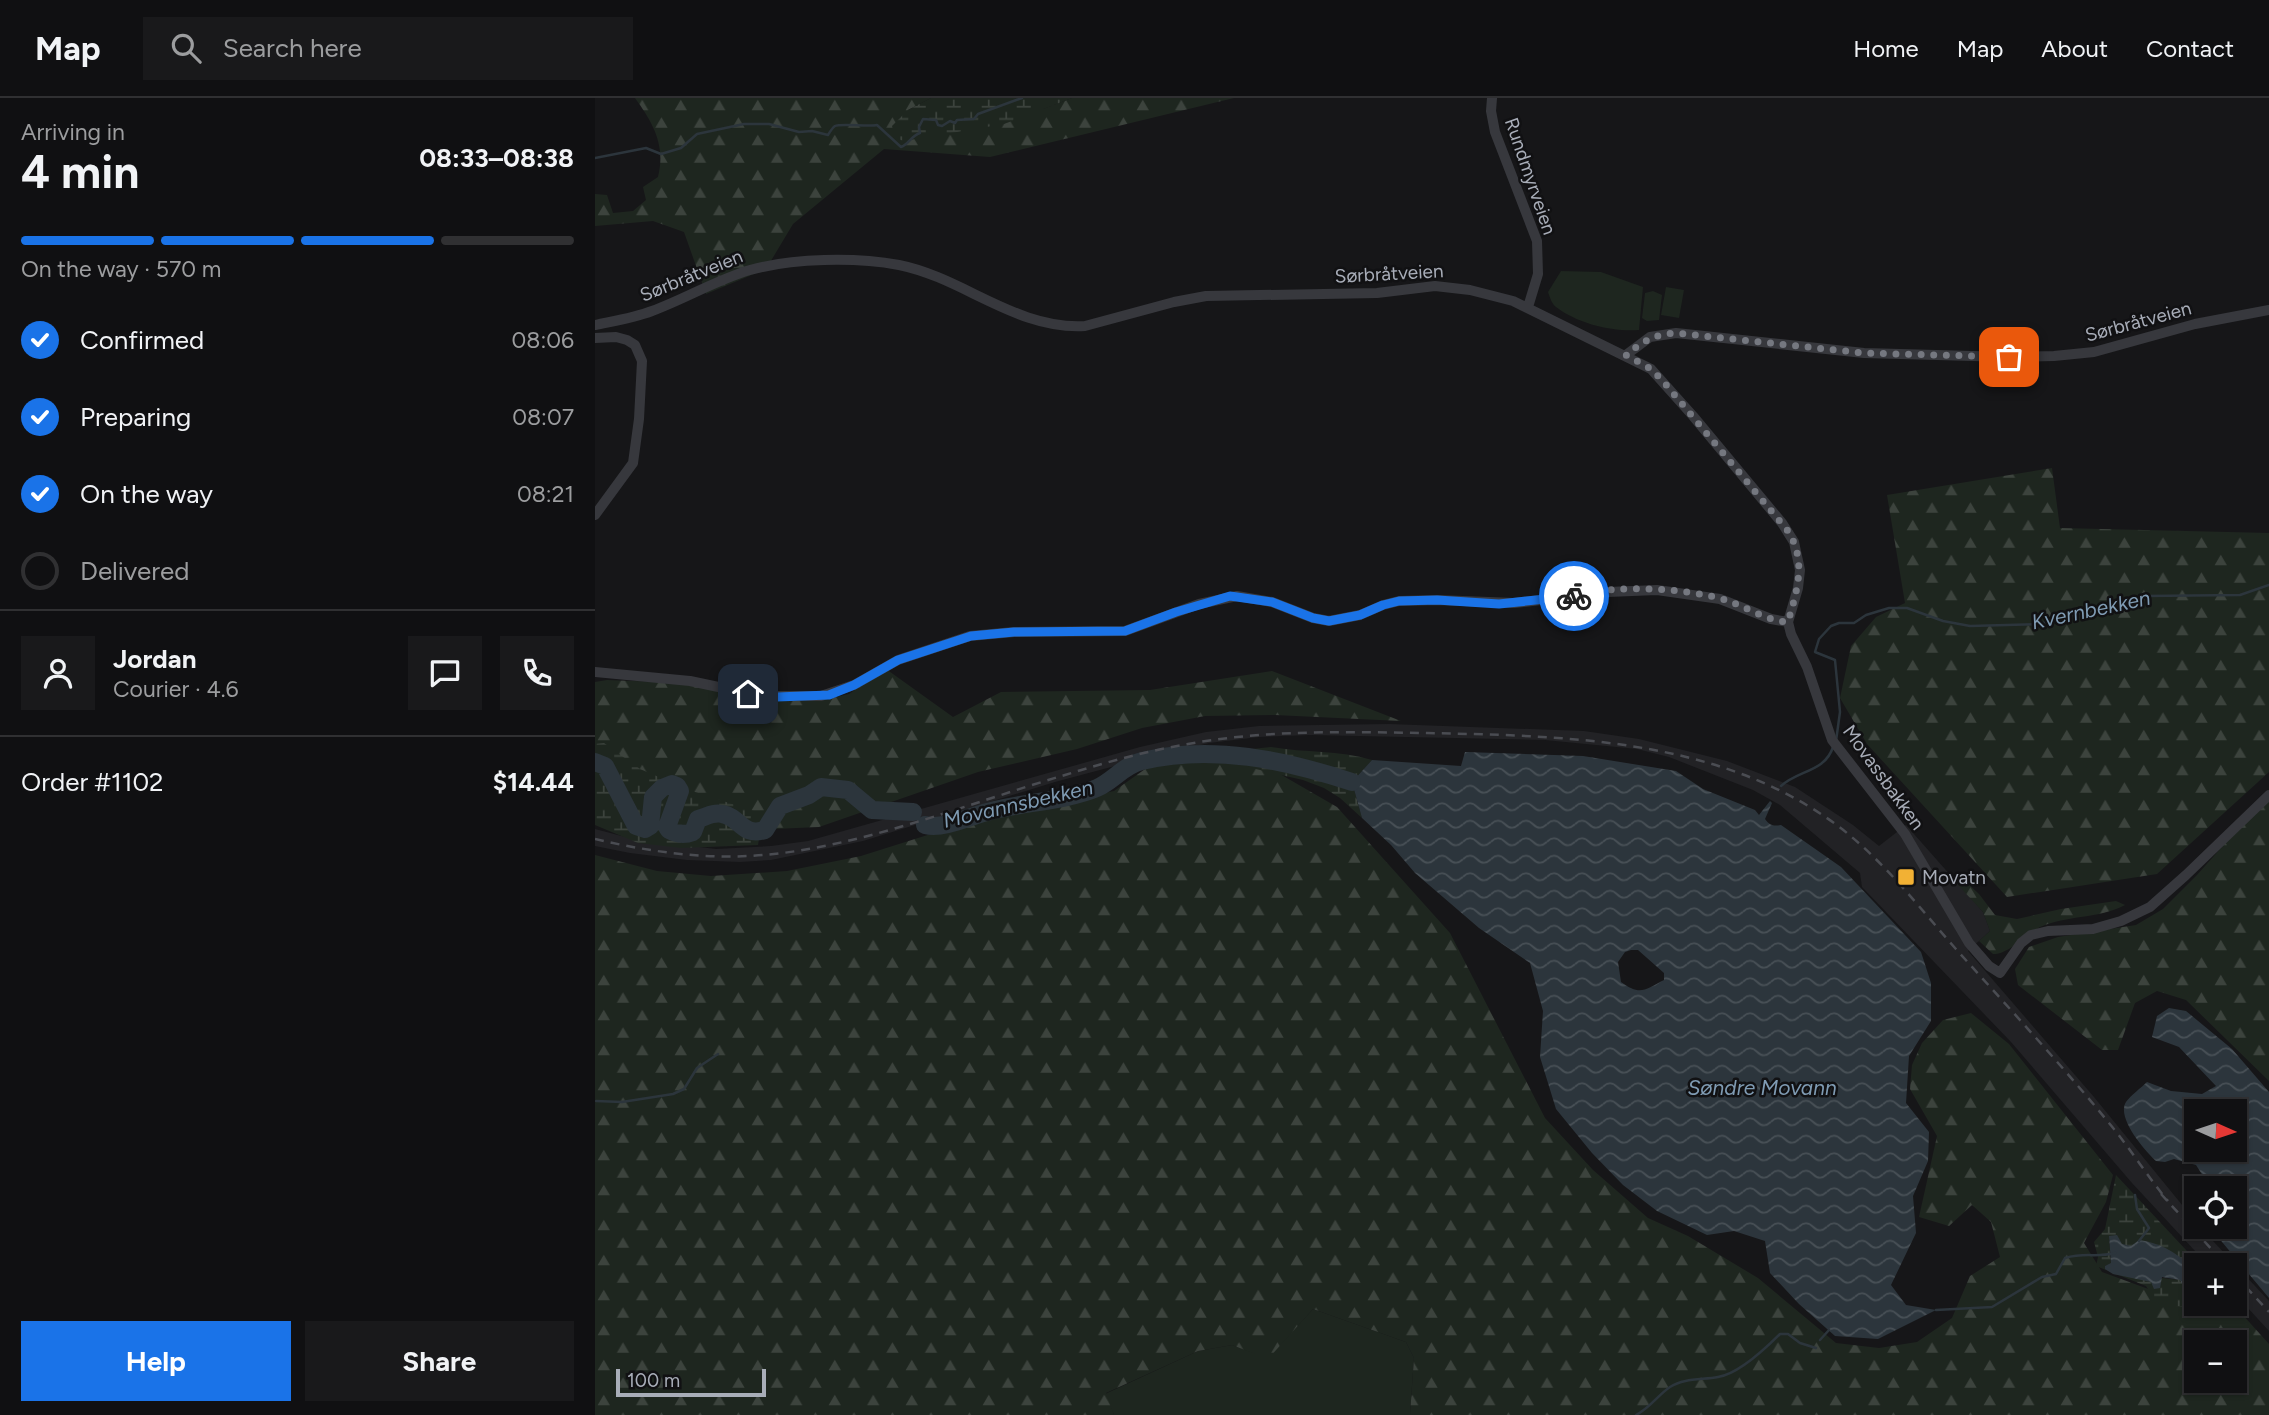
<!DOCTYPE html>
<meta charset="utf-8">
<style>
:root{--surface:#101012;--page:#19191b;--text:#f1f3f6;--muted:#9c9d9f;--line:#303032;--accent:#1a73e8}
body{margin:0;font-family:Figtree,sans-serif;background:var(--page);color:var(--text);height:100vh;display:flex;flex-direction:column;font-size:26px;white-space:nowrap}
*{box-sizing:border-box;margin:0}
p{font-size:23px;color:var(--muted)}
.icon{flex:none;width:38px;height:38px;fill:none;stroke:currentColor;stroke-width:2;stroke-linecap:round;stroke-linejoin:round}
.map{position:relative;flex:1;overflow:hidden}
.panel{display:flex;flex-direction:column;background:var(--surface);width:595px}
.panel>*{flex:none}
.needle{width:46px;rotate:93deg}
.buttons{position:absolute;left:1589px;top:1001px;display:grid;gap:14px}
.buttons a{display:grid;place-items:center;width:63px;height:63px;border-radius:0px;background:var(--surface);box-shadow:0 2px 5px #0004,0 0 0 2px var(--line);font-size:35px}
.scale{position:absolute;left:21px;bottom:18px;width:150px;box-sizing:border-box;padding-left:7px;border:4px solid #a8adb8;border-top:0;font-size:19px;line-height:24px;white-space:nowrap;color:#a8adb8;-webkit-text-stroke:5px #111113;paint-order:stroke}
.pin{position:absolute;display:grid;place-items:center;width:60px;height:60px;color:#fff;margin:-30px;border-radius:14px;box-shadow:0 4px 10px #0006}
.courier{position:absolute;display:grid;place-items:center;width:70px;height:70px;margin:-35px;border:5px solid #1a73e8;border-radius:50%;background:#fff;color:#222;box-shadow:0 2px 9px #0007}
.headline em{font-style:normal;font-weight:700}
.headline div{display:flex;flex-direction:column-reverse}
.headline{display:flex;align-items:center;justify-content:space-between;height:119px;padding:0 21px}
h1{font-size:46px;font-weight:700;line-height:52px}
.bar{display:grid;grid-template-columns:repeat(4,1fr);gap:10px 7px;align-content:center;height:84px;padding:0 21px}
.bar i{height:9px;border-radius:5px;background:var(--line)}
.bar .current{background:var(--accent)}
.bar p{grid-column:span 4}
.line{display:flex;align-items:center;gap:18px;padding:0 21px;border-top:2px solid var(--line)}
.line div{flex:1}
.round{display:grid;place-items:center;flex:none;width:74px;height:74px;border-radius:0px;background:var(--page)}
ol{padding:0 21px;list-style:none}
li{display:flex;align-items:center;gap:21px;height:77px}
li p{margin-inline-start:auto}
li .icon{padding:7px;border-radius:50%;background:var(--accent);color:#fff;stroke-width:4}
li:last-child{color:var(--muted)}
li i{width:38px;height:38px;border:4px solid var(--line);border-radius:50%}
.action{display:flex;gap:14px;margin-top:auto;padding:14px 21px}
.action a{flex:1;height:80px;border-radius:0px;background:var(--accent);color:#fff;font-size:28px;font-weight:700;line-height:80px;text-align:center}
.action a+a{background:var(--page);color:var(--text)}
header{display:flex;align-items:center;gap:42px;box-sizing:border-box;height:98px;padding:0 35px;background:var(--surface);border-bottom:2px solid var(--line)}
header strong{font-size:33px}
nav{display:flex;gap:38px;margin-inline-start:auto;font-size:24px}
.search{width:490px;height:63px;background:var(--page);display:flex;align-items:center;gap:18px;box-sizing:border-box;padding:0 24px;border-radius:0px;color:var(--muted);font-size:26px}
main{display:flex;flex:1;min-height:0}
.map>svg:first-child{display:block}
</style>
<header>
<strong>Map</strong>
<div class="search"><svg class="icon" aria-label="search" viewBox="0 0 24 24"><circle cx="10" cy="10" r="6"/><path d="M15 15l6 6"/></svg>Search here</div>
<nav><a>Home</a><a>Map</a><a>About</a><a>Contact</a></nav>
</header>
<main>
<section class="panel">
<div class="headline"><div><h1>4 min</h1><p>Arriving in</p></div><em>08:33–08:38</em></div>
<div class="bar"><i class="current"></i><i class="current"></i><i class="current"></i><i></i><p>On the way · 570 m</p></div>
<ol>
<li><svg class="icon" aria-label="check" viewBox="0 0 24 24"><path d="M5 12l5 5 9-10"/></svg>Confirmed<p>08:06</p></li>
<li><svg class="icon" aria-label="check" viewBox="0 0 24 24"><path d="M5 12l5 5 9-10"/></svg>Preparing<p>08:07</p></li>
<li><svg class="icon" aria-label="check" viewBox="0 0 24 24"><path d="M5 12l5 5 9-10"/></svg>On the way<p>08:21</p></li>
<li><i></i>Delivered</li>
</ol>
<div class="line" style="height:126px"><a class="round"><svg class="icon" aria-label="person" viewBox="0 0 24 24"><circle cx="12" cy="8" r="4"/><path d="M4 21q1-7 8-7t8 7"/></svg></a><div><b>Jordan</b><p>Courier · 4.6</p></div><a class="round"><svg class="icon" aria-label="chat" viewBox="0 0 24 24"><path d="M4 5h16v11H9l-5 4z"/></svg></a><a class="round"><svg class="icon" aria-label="phone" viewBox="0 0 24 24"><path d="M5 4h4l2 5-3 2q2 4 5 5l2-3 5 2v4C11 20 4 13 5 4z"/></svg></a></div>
<div class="line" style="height:91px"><div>Order #1102</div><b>$14.44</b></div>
<div class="action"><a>Help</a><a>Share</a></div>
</section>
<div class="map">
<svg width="1674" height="1317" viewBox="0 0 1674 1317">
<defs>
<pattern id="forest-firs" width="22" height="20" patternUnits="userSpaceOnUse" patternTransform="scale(1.75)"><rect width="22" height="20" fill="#1e261f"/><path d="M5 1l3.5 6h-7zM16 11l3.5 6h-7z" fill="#3c433d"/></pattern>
<pattern id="wetland-marsh" width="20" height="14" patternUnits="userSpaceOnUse" patternTransform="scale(1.75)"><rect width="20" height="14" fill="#1e261f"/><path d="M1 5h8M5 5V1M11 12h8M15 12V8" fill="none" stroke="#3c433d"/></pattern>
<pattern id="water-waves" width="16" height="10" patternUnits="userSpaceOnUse" patternTransform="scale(1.75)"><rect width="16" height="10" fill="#2c353c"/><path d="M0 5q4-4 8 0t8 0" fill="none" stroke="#485056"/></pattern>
</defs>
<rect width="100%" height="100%" fill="#161618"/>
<path fill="#222225" d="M794,626l195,7 55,8 88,22 68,26 58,38 26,21 27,-21 77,87 7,19 -22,20 126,146 102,125v5h4l69,74v30l-34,-37v-29h-27l-76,-82 -121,-141 -149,-155 -2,-14 -80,-68 -27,-15 -84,-33 -32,-8 -92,-9 -235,-5 -51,2 -50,6 -68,16 -86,23 -192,59 -92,19 -31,2 -53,-2 -57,-7 -35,-7v-17l38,10 83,10 55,-3 37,-5 332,-94 66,-15 53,-6z"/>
<path fill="#1e261f" d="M966,173l40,1 42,15 -4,43c-26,2 -61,-6 -83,-23 -4,-3 -6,-9 -8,-15z
M1071,189l18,3 -5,28 -18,-3z
M1058,193l9,4 -3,25 -12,1 -5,-3 3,-25z
M718,1211l93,33 8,16 -4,57h-296l-9,-21 93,-43 34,-6 36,13z"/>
<path fill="url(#forest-firs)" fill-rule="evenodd" d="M40,0h296l-23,12 135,-1 29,-11h162l-244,59 -106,-8 -91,75 -27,45 -60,25 -22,-62 -31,-11 -58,5v-32l12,1 6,18 20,-2 13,-11 -3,-13 15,-10c8,-32 -5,-54 -23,-79z
M1457,370l8,60 209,5v239l-112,102 -150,23 -140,-153 -27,-46 11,-52 25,-29 29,-14 -18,-108z
M291,571l67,48 48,-25 149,-2 122,-19 129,50 -126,-6 -70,1 -63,12 -65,21 -99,23 -159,55 -69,3 -155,-24v-124l12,-2 78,3 76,16 63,1 25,-6z
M607,658l71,14 64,37 113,126 95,185 48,52 55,48 40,18 70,42 78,65 43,5 38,-6 35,-24 18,-42 30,-19 -9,-35 -19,-17 -23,21 -30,-9 18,-81 -27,-47 2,-24 10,-22 21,-23 28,-7 38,31 104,131 -7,27 -22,41 18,29 79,29 60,12 28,31v71h-859l4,-57 -8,-16 -93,-33 -45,50 -36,-14 -34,6 -92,42 8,22h-519v-560l62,16 54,5 76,-5 74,-15 111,-35 142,-30 34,-24zM1601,1244h39v39h-39z
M1674,701v282l-83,-81 -29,-9 -22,12 -17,47h-16l-84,-65 -3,-16 14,-22 29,-10 78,-12 27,-16 34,-34 50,-56z
M1369,782l15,14 16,21 22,4 44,-10 55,-8 9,4c-27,14 -58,10 -85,22 -15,7 -30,27 -47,27l-14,-13 11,-10 -7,-19 -25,-27z"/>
<path fill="url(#wetland-marsh)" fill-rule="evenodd" d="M336,0h141l-68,26 -100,17 -9,-3 -3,-12 16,-16z
M9,645l36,26 49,21 74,24 -5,31 -77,3 -43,-5 -43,-18v-81z
M676,649c34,6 68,3 101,13l-20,22 10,36 -22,-20 -16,-10 -21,-8 -65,-15 -33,-11z
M1521,1077l84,90h-4v39h39v-4l4,4 -24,5 -39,-3 -22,-7 -8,-13 -50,-20 2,-9 -4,-15 11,-13zM1514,1138l13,8 67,20 -6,7 -3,9 -63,-7 -12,-7 6,-2z"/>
<path fill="url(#water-waves)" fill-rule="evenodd" d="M870,654l118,4 93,15 27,18 52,21 4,5 11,-14 2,2 -7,16c5,7 9,7 16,6l60,42 80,85 10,31v38l-22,35 -3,47 23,29 -1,29 -15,35 3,37 -25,52 15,20 30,5 -58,29 -43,-3 -36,-32 -29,-31 -5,-32 -31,-10 -27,4 -50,-24 -34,-26 -31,-32 -36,-44 -16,-52 3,-46 -13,-48 -51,-35 -64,-55 -24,-28 -29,-27 -10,-36 20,-22 89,6zM1036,852h7l26,23v7c-19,10 -24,16 -43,2l-3,-20 7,-10z
M1574,910l17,3 46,38 37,43v206l-57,-68v-3h23v-39h-31l1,-9 -9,-14 -22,-6 -9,3 -9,-1c-11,-10 -40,-43 -30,-59 5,-7 15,-14 21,-20l24,9 31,3 14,-8 -37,-39 -27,-10 5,-21zM1640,1013v39h-39v-39z
M1522,1137l5,9 9,2 8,-6c21,3 34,11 50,24l-6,7 7,7 2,9 -7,2 -5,-9 -18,-3 -2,11 -6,1 -3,-7 -38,-8 -8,-5v-3l6,-3 -2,-27z"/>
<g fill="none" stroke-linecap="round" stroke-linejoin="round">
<path stroke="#2c353c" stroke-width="2.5" d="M0,60l51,-10 15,6 20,-6 16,-14 47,-10h25l30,8 13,-1 16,4c2,-3 4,-7 7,-9 5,-3 34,1 42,-1l24,22c8,-3 10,-11 19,-14l-1,-6 4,-8 13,1 2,5 4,1 8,-5 5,2 2,-3 17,-1 4,-5 44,-16
M1241,643l4,-29 -5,-52 -20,-8 4,-13 12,-13 8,-3h15l12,-8 23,-7h18l36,13 27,5 69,-2 106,-28 95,-1 29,-10
M1186,688c17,-16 44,-14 52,-39
M1,1003l26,1 51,-8 11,-5 13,-21 21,-14
M1540,1097l2,14 12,19 -10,13
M1341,1212l56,-3 50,-30 14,-3 9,-16c21,-6 30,0 50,-5
M1225,1242l9,-10
M1041,1317c14,-7 22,-20 34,-28 14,-9 32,-7 48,-10 21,-3 47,-28 62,-43h8l12,9 16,5"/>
<path stroke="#2c353c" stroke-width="18" d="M0,664l10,4 31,60 9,3 5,-3 3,-29 9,-9 10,-4 5,2 3,5 -13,36 2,3c7,4 16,5 24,2l5,-13
M103,721c8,-2 15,-7 24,-5 19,3 19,23 43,16l15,-24 29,-11 12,-8 27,3 24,20 41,2
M330,727c16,4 37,-5 52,-10 37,-13 84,-12 120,-27 16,-7 27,-23 45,-27 70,-17 143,-1 210,21"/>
<path stroke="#37383d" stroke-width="10" d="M897,0l-1,13 4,21 42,109 1,33 -10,33
M0,227c19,-4 39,-7 57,-14 33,-12 64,-31 98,-41 43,-12 105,-13 149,-5 65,13 117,65 186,61l89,-24 32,-6 171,-3 58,-7 35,4 43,11 138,68 42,47 89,107 12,19 6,28 -2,18 -10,34 3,12 16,33 25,73 73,94 64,109 20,23 11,7 21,-30 10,-8 17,-4 45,-2 28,-8 29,-14 36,-32 83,-80
M0,240l21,-1 11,3 8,5 7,16 -3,58 -6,44 -38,52
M1031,257l24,-18 26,-4 188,20 145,4 45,-1 40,-4 101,-28 74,-14
M0,574l95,9 71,15h60l33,-11 44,-25 72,-24 44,-4 111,-1 74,-27 38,-8 35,6 41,16 16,3 31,-6 23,-10 16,-4 38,-1 77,3 53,-6 16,-4 74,-3 63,9 51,20 17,3"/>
<path stroke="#4a4c52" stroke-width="2.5" stroke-dasharray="9 7" stroke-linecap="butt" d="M0,741c55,13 112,21 168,16 99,-8 206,-52 302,-80 48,-15 97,-28 148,-35 70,-10 143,-8 214,-7 140,3 293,5 411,93 45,34 80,80 117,122 52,58 105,115 154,175 21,25 38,53 59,78
M1566,1096l65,71
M1640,1177l34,37"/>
</g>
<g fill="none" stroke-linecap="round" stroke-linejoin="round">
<path stroke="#757880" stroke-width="7" stroke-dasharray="0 12.6" d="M979,498c42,-12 111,-8 152,4 21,7 40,21 62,22 9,-32 19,-60 0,-91l-125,-150 -12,-12 -25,-14c16,-13 28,-21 50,-22l188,20 145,4"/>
<path stroke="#1a73e8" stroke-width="9" d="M153,596l29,3 52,-2 25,-10 44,-25 73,-24 43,-4 111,-1 51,-19 54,-16 42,6 41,16 16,3 31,-6 23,-10 16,-4 38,-1 62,4 75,-8"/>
</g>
<rect fill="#f2b134" stroke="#111113" stroke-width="2.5" x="1302" y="770" width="18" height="18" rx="3.5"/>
<g text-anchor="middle" stroke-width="5" stroke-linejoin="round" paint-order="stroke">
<g font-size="19" fill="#a8adb8" stroke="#111113">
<text transform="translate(936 78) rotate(71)" y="7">Rundmyrveien</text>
<text transform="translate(794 175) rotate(-3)" y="7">Sørbråtveien</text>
<text transform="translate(96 177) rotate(-22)" y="7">Sørbråtveien</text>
<text transform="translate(1543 223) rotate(-15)" y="7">Sørbråtveien</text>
<text transform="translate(1289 679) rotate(54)" y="7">Movassbakken</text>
</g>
<g font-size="19" fill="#a8adb8" stroke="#111113" text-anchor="start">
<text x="1327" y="786">Movatn</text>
</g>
<g font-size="21" font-style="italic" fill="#7f9bb3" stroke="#111113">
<text transform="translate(1496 512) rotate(-12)" y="7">Kvernbekken</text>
<text transform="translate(423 706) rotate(-13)" y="7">Movannsbekken</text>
<text x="1167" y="997">Søndre Movann</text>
</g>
</g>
</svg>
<div class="buttons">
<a><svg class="needle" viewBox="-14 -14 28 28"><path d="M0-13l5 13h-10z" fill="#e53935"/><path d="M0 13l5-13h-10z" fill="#9c9d9f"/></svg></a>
<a><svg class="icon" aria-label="locate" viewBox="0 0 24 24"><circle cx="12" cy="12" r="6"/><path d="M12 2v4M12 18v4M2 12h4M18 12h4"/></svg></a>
<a>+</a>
<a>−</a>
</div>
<div class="scale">100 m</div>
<div class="pin" style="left:1414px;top:259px;background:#ea580c"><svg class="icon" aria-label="bag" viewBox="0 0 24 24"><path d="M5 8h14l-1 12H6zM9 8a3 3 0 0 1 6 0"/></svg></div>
<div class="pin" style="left:153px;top:596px;background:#1f2937"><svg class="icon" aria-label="home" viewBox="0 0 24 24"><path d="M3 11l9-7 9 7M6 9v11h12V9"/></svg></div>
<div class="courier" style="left:979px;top:498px"><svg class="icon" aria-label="bike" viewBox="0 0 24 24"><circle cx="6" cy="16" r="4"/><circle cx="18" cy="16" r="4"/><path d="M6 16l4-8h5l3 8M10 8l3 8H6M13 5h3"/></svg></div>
</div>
</main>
